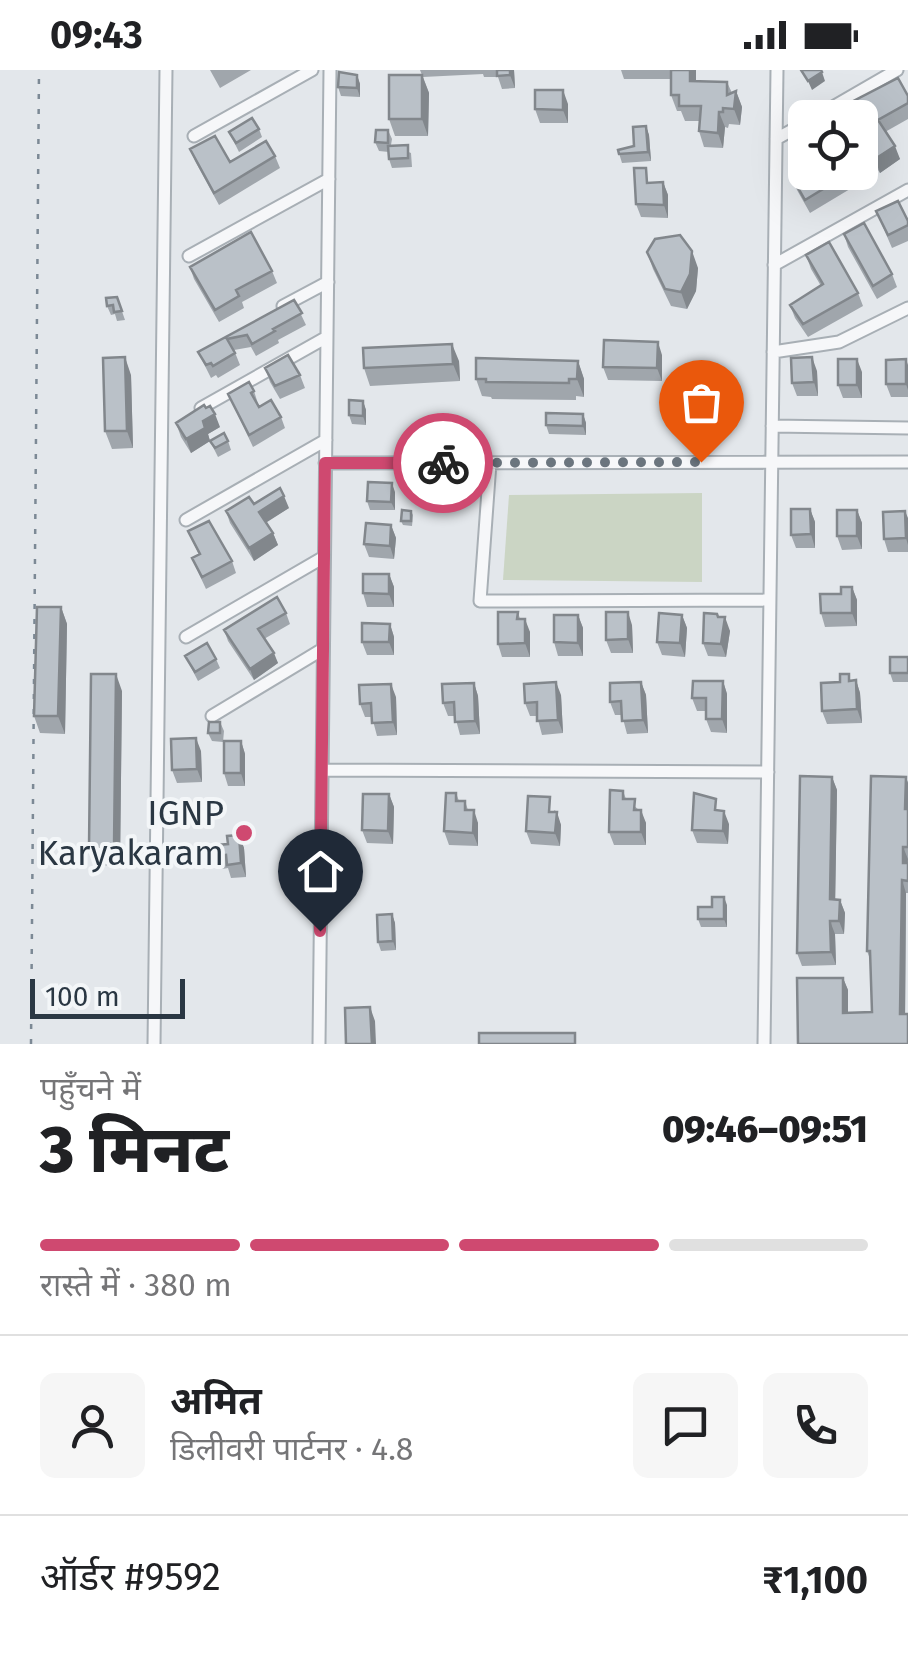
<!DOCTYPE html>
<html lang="hi">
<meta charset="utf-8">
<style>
:root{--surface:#fff;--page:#f6f6f6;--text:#202124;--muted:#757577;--line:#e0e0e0;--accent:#cf4970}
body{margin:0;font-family:"Fira Sans","Noto Sans Devanagari",sans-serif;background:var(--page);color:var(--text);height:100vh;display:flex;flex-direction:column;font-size:38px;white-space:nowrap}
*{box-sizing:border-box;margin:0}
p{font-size:32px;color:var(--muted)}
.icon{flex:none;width:55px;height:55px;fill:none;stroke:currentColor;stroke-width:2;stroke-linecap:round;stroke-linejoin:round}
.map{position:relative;height:974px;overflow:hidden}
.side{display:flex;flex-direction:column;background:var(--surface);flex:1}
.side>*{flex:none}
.fabs{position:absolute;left:788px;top:30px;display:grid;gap:20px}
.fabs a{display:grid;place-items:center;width:90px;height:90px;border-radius:15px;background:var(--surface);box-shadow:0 10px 40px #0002;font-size:50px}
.scale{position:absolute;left:30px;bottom:25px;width:155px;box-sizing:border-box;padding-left:10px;border:5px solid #2a3743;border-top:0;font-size:28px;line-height:35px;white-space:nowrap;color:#2a3743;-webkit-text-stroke:8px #f3f6f8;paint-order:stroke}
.pin{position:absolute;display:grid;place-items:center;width:85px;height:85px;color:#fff;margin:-102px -42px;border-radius:50% 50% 50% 0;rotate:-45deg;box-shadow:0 0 10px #0007}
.pin .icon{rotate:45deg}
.courier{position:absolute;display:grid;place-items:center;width:100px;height:100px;margin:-50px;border:8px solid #cf4970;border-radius:50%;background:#fff;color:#222;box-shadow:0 2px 12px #0007}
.summary em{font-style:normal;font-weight:800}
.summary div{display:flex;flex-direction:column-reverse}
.summary{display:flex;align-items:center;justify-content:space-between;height:170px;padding:0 40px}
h1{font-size:65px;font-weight:800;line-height:75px}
.bar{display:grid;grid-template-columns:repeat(4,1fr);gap:15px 10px;align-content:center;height:120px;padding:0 40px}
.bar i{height:12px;border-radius:8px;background:var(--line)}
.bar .on{background:var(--accent)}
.bar p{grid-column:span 4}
.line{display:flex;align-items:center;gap:25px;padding:0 40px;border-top:2px solid var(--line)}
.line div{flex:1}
.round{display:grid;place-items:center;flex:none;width:105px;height:105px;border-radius:15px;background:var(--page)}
.status{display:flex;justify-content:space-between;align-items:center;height:70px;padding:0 50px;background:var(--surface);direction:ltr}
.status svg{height:28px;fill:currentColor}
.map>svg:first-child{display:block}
</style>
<div class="status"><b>09:43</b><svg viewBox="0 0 49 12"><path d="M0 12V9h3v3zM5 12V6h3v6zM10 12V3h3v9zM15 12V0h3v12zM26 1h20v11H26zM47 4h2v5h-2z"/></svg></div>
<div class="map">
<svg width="908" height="974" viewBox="0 0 908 974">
<rect width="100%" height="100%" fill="#e3e7eb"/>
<path fill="#cbd5c4" d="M702,423v89l-199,-2 6,-85z"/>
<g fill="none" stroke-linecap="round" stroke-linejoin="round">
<defs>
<path id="street" d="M814,48l83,-48
M194,66l118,-66
M776,69l29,-16
M189,186l140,-77
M774,195l134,-75
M283,236l45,-24
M773,282l66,-10 69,-34
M201,338l126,-71
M772,356l136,2
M325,393l583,-1
M490,393l-10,138 290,-1
M186,450l140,-80
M186,567l138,-80
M212,646l111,-67
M322,700l446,2
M154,974l12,-974
M319,974l11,-974
M764,974l13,-974"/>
</defs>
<use href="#street" stroke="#a8afb5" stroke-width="15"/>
<use href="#street" stroke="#f6f7f9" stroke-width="11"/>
<path stroke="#7c8995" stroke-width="2.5" stroke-dasharray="5 10" stroke-linecap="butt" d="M31,974l8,-974"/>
</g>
<path fill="#a0a6ac" d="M210,0h41l-31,18z
M420,0h94l1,18 -13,1 -4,-12h-14l-1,-3 -60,3 6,16 -1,43h-33l-6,-17 33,-44z
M621,0h75v11l31,1 5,11 4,-2 6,16 -2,18 -11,-1 -1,4 -3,-1 -2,21 -19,-1 -5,-16 1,-10h-15l-4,-10h-4l-6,-16v-16h-47z
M357,5l3,9v13l-19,-1 -3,-9z
M908,26v23l-23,13 15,27 -20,14 -20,-30v-25h-16l-4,-10z
M568,34v19h-28l-5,-14z
M646,56l3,9 2,26 -29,2 -4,-13 16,-4z
M259,59l3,8 -23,15 -10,-20z
M388,60l4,9 -1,6 20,8 1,14 -20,1 -3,-9v-7l-10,-1 -4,-9z
M190,79l40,13 45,-6 5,12 -61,37 -24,-44z
M860,96l5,14 -55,33 -13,-23 -5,-13 13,-5h55z
M663,112l5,13v23l-27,-1 -5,-13 15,-21z
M876,141l32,10v20l-16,7z
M844,164l48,40 5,13 -20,12 -29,-52z
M647,182l51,16 -2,23 -9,18 -16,-3 -18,-37z
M806,185l52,38 5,13 -55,31 -13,-19 -5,-13 31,-19 -10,-17z
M190,197l82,4 5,12 -35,19 2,6 -25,14 -25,-43z
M117,227l8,23 -8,1 -2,-7 -4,1 -4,-9z
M294,230l12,25 -28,15 1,3 -23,13 -5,-9 -17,3 6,15 -22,13 -2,-3 -5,3 -13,-26z
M662,285v26l-54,-1 -5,-13z
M459,291l1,20 -90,5 -6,-18z
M578,291l6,18v18l-8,-1v4l-84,-1 -1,-2 -9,-1 -6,-17z
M908,295v32h-17l-5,-13z
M265,298l35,7 5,13 -25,11 -10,-17z
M817,301l1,25h-21l-5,-13z
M862,302v26h-19l-5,-13z
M131,305l2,73 -21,1 -7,-18z
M254,321l5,16 22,10 4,11 -32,19 -25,-53z
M363,331l3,9v15l-14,-1 -3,-9z
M583,344l3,9v12l-37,-1 -3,-9z
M176,353l44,4 -12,7 2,7 -19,12 -10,-16z
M210,371h18l3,9 -13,7z
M455,418l-1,22 -31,-2 -5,-13z
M395,422v18h-25l-3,-9z
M254,434l35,4 -23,14 7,11 5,12 -24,16 -24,-38 -4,-12z
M810,439l5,13v26h-19l-5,-13z
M857,440l5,13v26l-20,1 -5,-14z
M411,441l2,4 -1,11 -9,-1 -2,-4z
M908,448v34h-20l-4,-13z
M391,455l5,13 -2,21 -25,-2 -5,-13z
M188,461l44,30 4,12 -30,16 -14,-30 7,-4z
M389,504l5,13v20h-27l-4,-14z
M852,517l5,13v26l-32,1 -4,-14z
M61,537l6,17 -2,110 -25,-1 -6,-17z
M518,542l2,7 10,13v25h-28l-4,-13z
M286,543l4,11 -26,15 14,24 -24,17 -26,-39 -4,-11z
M578,545l5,13v28h-25l-4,-14z
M682,545l5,13 -2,29 -23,-2 -5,-13z
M718,547l12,14 -4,26 -18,-1 -5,-13z
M390,554l4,13v18h-27l-5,-13z
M632,555l1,28h-22l-5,-13z
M185,586l31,3 4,9 -22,13z
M908,587v25h-15l-3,-9z
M856,610l4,13 2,30 -35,1 -5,-13 18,-29z
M723,611l4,13v39l-16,-1 -5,-13v-8h-9l-5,-13z
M641,612l5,13 2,38 -21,1 -5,-19h-7l-5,-13z
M474,613l4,13 2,38 -20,1 -5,-19h-7l-5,-13z
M122,621l-2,175 -25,-1 -6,-17z
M561,625l2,38 -21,2 -5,-19h-7l-5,-13z
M396,627l1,38 -20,1 -5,-19h-7l-5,-13z
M220,652l4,9 -1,11 -11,-1 -4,-8z
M241,671l4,13v32h-17l-4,-13z
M201,681l1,31 -25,1 -5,-13z
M832,707l5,13 -2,110h5l5,13 -1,21h-9l1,31 -34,1 -5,-13z
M906,707l2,6v110h-2l-1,121 -107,30 45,-66 5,12v23l24,-1 -2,-53 -3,-8z
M623,721l3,8 13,11 7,13v22h-32l-5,-13z
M456,723l3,8h6l3,9 10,13v23l-29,-1 -5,-14z
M389,724l5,13 -1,37 -26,-1 -5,-13z
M555,740l6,15 -1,21 -29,-2 -5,-13z
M729,754l-1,20 -31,-1 -5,-13z
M239,765l5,13 2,29 -15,1 -3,-10 -6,1 -5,-13z
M727,835v22h-26l-3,-8 14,-12z
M392,844l3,9 1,27 -15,1 -3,-9z"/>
<path fill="#82878c" d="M510,0h4l1,18 -5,-13z
M690,0h6v27l-6,-16z
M822,2l3,9 -13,9 -4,-9z
M357,5l3,9v13l-3,-9z
M422,5l7,18 -1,43 -6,-17z
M563,20l5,14v19l-5,-13z
M736,21l6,16 -2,18 -6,-16z
M719,42l6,15 -2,21 -5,-15z
M646,56l3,9 2,26 -3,-9z
M895,76l5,13 -20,14 -5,-14z
M663,112l5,13v23l-4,-13z
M692,181l6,17 -2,23 -9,18 -6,-17z
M658,272l4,13v26l-5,-13z
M452,274l7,17 1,20 -7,-17z
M125,287l6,18 2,73 -6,-17z
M812,287l5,14 1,25 -4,-14z
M857,289l5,13v26l-5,-13z
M906,289l2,6v25l-2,-6z
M578,291l6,18v18l-7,-18z
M363,331l3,9v15l-3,-9z
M215,344l5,13 -12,7 2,7 -19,12 -5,-14 17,-18z
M583,344l3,9v12l-3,-9z
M450,404l5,14 -1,22 -5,-13z
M392,413l3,9v18l-4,-8z
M284,426l5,12 -25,16 -5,-12z
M810,439l5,13v26l-4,-14z
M857,440l5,13v26l-5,-13z
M905,441l3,7v27l-2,-7z
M391,455l5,13 -2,21 -4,-13z
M273,463l5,12 -24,16 -5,-13z
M389,504l5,13v20l-5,-13z
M852,517l5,13v26l-5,-13z
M61,537l6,17 -2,110 -7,-18z
M628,542l4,13 1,28 -5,-14z
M578,545l5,13v28l-5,-13z
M682,545l5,13 -2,29 -5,-14z
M725,547l5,14 -4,26 -5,-13z
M525,549l5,13v25l-5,-14z
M390,554l4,13v18l-5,-13z
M274,583l4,10 -24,17 -4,-11z
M116,604l6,17 -2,175 -6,-18z
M856,610l4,13 2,30 -5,-14z
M723,611l4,13v39l-5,-14z
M556,612l5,13 2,38 -5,-13z
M641,612l5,13 2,38 -5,-13z
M474,613l4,13 2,38 -5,-13z
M391,614l5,13 1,38 -4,-13z
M196,668l5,13 1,31 -5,-13z
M241,671l4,13v32l-4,-13z
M832,707l5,13 -2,123 -5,-14z
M906,707l2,6v34l-3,-8z
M389,724l5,13 -1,37 -5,-13z
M474,740l4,13v23l-5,-13z
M641,740l5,13v22l-5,-13z
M724,741l5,13 -1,20 -5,-13z
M557,742l4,13 -1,21 -5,-13z
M239,765l5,13 2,29 -5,-14z
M903,777l5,12 -1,16 -4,-12z
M902,810l4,13 -1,134 -5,-13z
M724,827l3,8v22l-3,-8z
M840,830l5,13 -1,21 -5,-13z
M392,844l3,9 1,27 -3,-9z
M830,851l5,13 1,31 -5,-13z
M843,908l5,12v36l-5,-13z
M370,937l5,14 1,23h-4z"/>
<path fill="#bac1c8" stroke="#82878c" stroke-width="2.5" d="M497,0h13v5l-13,1z
M671,0h19v11l37,1v13l9,-4 -2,18 -11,-1v4h-4l-1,21 -19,-2 2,-25h-22v-11h-8z
M801,0h20l1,2 -14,9z
M339,2l18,3v13l-19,-1z
M389,5h33v44h-33z
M898,8l10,18v7l-30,17 17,26 -20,13 -15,-22v-19h-13l-7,-10z
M535,20h28v20l-28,-1z
M252,48l7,11 -23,14 -7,-11z
M646,56l2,26 -29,2 -1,-4 16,-4 -1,-19z
M376,60h12v13l-13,-1z
M215,66l15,26 36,-21 9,15 -61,37 -24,-44z
M408,75v13l-19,1 -1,-13z
M634,98h12l1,15 16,-1 1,23 -28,-1z
M805,99v3h46l-46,28 -13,-23z
M898,131l10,20v4l-20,10 -12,-24z
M864,153l28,51 -19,12 -29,-52z
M251,162l21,39 -36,19 3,6 -24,14 -25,-43z
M680,165l12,16 -2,23 -9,18 -16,-3 -18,-37 8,-13z
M829,172l29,51 -55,31 -13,-19 33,-21 -17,-29z
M117,227l5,14 -8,1 -1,-7 -6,1 -1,-8z
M294,230l8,13 -29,16 2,2 -23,13 -5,-9 -20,4 8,14 -22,13 -2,-3 -5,2 -8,-13z
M604,270l54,2 -1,26 -54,-1z
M452,274l1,20 -89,4 -1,-20z
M288,285l12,20 -25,11 -10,-18z
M125,287l2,74h-22l-2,-73z
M812,287l2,25 -22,1 -1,-25z
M476,288l102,3 -1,18h-8v4l-83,-1v-3h-10z
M838,289h19v26h-19z
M906,289v25h-20v-24z
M249,312l5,9 -3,2 8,14 12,-7 10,17 -32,18 -21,-41z
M349,330l14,1v15l-14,-1z
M204,335l2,3 4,-2 5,8 -12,7 2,7 -19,11 -10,-16z
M546,343l37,1v12l-37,-1z
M224,363l4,8 -13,7 -5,-7z
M419,403l31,1 -1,23 -31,-2z
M368,412l24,1 -1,19 -24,-1z
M280,418l4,8 -25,16 14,21 -24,15 -23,-37 23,-14 5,7z
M791,439h19l1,25 -20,1z
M402,440l9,1v10h-10z
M837,440h20v26h-20z
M905,441l1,27 -22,1 -1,-27z
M209,451l23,40 -30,16 -10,-19 8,-4 -12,-23z
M366,453l25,2 -1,21 -26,-2z
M363,504h26v20l-26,-1z
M841,517h11v26h-31l-1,-19h21z
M277,527l9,16 -28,16 16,24 -24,16 -26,-39z
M37,537h24l-3,109h-24z
M498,542h20l-1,7h8v24l-27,1z
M606,542h22v27l-22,1z
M659,543l23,2 -2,28 -23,-1z
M704,543l13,1 1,3h7l-4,27 -18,-1z
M554,545h24v28l-24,-1z
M362,553l28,1 -1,18h-27z
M207,573l9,16 -21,13 -10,-16z
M890,587h18v16h-18z
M91,604h25l-2,174h-25z
M840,604h9v7l7,-1 1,29 -35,2 -1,-28 19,-1z
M693,611h30l-1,38h-16v-21h-14z
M556,612l2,38 -21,1v-19l-12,1 -1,-19z
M641,612l2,38 -21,1 -1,-20 -11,1v-19z
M474,613l1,38 -20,1 -1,-20 -11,1 -1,-19z
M391,614l2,38 -21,1 -1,-20 -11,1 -1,-19z
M209,652h11v11h-12z
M196,668l1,31 -25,1 -1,-31z
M224,671h17v32h-17z
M800,706l32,1 -2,122 10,1 -1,21h-9l1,31 -34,1z
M871,706l35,1 -1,32h3v38h-5v16h5v18l-6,-1 -2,134h8v30h-110l-1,-66h46v35l29,-1 -2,-61h-3z
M610,720l13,1v8h12l-1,11h7v22h-32z
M446,723h10v8h9v9h9l-1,23 -29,-2z
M694,723l22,6 -1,11 9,1 -1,20 -31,-1z
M363,724h26l-1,37 -26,-1z
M528,726l22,1 -1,15h8l-2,21 -29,-2z
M239,765l2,28 -14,2 -1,-10 -9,1v-11l11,-1 -1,-8z
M712,827h12v22h-26v-12h14z
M392,844l1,27 -15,1 -1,-27z
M370,937l2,37h-26l-1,-36z
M479,963h96v11h-96z"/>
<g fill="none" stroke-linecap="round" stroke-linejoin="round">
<path stroke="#6b757e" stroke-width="10" stroke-dasharray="0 18" d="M443,393l258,-1"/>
<path stroke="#cf4970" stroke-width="12" d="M320,861l5,-468h118"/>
</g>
<circle fill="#cf4970" stroke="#f3f6f8" stroke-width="4" cx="244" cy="763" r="10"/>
<g text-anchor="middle" stroke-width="8" stroke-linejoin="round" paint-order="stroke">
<g font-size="35" fill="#2a3743" stroke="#f3f6f8" text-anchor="end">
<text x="224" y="755">IGNP<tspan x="224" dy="40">Karyakaram</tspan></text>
</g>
</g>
</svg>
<div class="fabs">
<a><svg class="icon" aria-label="locate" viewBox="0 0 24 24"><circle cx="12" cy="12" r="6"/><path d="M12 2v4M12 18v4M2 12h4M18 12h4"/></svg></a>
</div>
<div class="scale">100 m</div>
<div class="pin" style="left:701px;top:392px;background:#ea580c"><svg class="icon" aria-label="bag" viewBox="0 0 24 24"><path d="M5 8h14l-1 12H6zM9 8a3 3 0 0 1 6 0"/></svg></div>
<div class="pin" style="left:320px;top:861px;background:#1f2937"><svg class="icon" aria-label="home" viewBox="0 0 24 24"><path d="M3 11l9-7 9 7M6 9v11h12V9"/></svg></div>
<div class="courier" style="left:443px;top:393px"><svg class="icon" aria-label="bike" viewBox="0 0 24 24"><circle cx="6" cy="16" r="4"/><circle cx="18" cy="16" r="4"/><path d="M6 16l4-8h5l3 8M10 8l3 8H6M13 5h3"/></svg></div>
</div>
<section class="side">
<div class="summary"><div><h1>3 मिनट</h1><p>पहुँचने में</p></div><em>09:46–09:51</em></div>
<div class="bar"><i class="on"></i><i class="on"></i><i class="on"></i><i></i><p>रास्ते में · 380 m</p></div>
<div class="line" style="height:180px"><a class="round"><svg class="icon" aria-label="person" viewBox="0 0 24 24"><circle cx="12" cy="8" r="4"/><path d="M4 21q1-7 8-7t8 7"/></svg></a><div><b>अमित</b><p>डिलीवरी पार्टनर · 4.8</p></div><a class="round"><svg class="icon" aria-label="chat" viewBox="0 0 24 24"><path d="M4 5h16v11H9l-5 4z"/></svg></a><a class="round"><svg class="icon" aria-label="phone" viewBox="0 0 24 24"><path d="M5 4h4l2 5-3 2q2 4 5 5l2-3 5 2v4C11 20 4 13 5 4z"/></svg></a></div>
<div class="line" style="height:130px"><div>ऑर्डर #9592</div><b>₹1,100</b></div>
</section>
